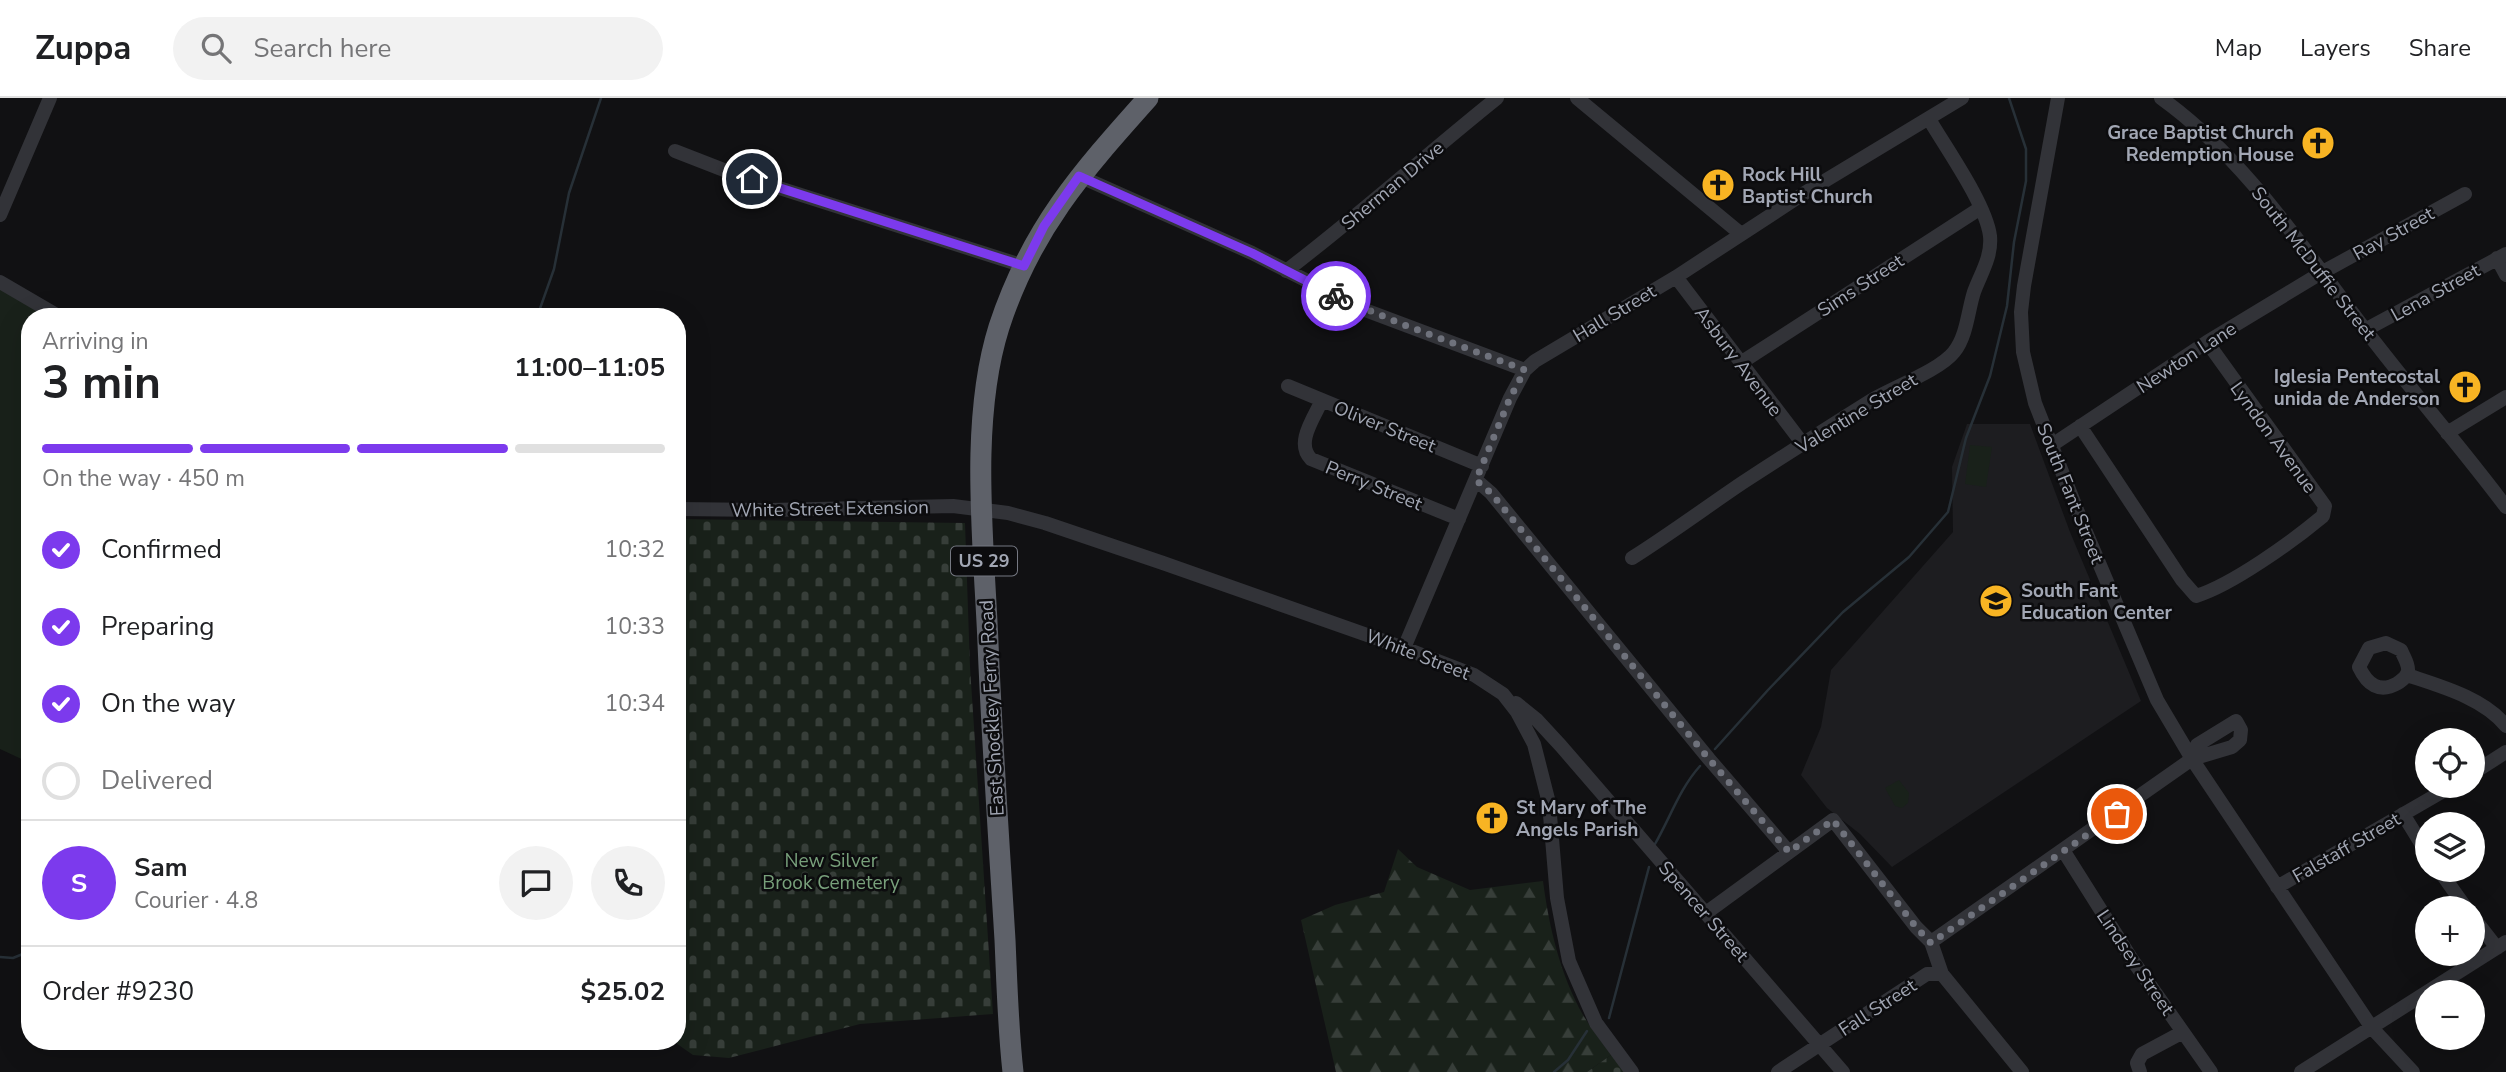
<!DOCTYPE html>
<meta charset="utf-8">
<style>
:root{--surface:#fff;--page:#f2f2f2;--text:#202124;--muted:#757577;--line:#e0e0e0;--accent:#7c3aed}
body{margin:0;font-family:"Nunito Sans",sans-serif;background:var(--page);color:var(--text);height:100vh;display:flex;flex-direction:column;font-size:26px;white-space:nowrap}
*{box-sizing:border-box;margin:0}
p{font-size:23px;color:var(--muted)}
.icon{flex:none;width:38px;height:38px;fill:none;stroke:currentColor;stroke-width:2;stroke-linecap:round;stroke-linejoin:round}
.map{position:relative;flex:1;overflow:hidden}
.details{position:absolute;left:21px;top:210px;width:665px;height:742px;display:flex;flex-direction:column;background:var(--surface);border-radius:28px;box-shadow:0 7px 28px #0002}
.details>*{flex:none}
.tools{position:absolute;left:2415px;top:630px;display:grid;gap:14px}
.tools a{display:grid;place-items:center;width:70px;height:70px;border-radius:50%;background:var(--surface);box-shadow:0 7px 28px #0002;font-size:35px}
.pin{position:absolute;display:grid;place-items:center;width:60px;height:60px;color:#fff;margin:-30px;border:4px solid #fff;border-radius:50%;box-shadow:0 2px 7px #0007}
.courier{position:absolute;display:grid;place-items:center;width:70px;height:70px;margin:-35px;border:5px solid #7c3aed;border-radius:50%;background:#fff;color:#222;box-shadow:0 2px 9px #0007}
.summary em{font-style:normal;font-weight:700}
.summary div{display:flex;flex-direction:column-reverse}
.summary{display:flex;align-items:center;justify-content:space-between;height:119px;padding:0 21px}
h1{font-size:46px;font-weight:700;line-height:52px}
.bar{display:grid;grid-template-columns:repeat(4,1fr);gap:10px 7px;align-content:center;height:84px;padding:0 21px}
.bar i{height:9px;border-radius:5px;background:var(--line)}
.bar .on{background:var(--accent)}
.bar p{grid-column:span 4}
.line{display:flex;align-items:center;gap:18px;padding:0 21px;border-top:2px solid var(--line)}
.line div{flex:1}
.round{display:grid;place-items:center;flex:none;width:74px;height:74px;border-radius:37px;background:var(--page)}
ol{padding:0 21px;list-style:none}
li{display:flex;align-items:center;gap:21px;height:77px}
li p{margin-inline-start:auto}
li .icon{padding:7px;border-radius:50%;background:var(--accent);color:#fff;stroke-width:4}
li:last-child{color:var(--muted)}
li i{width:38px;height:38px;border:4px solid var(--line);border-radius:50%}
header{display:flex;align-items:center;gap:42px;box-sizing:border-box;height:98px;padding:0 35px;background:var(--surface);border-bottom:2px solid var(--line)}
header strong{font-size:33px}
nav{display:flex;gap:38px;margin-inline-start:auto;font-size:24px}
.search{width:490px;height:63px;background:var(--page);display:flex;align-items:center;gap:18px;box-sizing:border-box;padding:0 24px;border-radius:38px;color:var(--muted);font-size:26px}
.map>svg:first-child{display:block}
</style>
<header>
<strong>Zuppa</strong>
<div class="search"><svg class="icon" aria-label="search" viewBox="0 0 24 24"><circle cx="10" cy="10" r="6"/><path d="M15 15l6 6"/></svg>Search here</div>
<nav><a>Map</a><a>Layers</a><a>Share</a></nav>
</header>
<div class="map">
<svg width="2506" height="974" viewBox="0 0 2506 974">
<defs>
<pattern id="forest-firs" width="22" height="20" patternUnits="userSpaceOnUse" patternTransform="scale(1.75)"><rect width="22" height="20" fill="#19211a"/><path d="M5 1l3.5 6h-7zM16 11l3.5 6h-7z" fill="#373e39"/></pattern>
<pattern id="cemetery-stones" width="16" height="16" patternUnits="userSpaceOnUse" patternTransform="scale(1.75)"><rect width="16" height="16" fill="#19211a"/><path d="M2 7V4a2 2 0 0 1 4 0v3zM10 15v-3a2 2 0 0 1 4 0v3z" fill="#373e39"/></pattern>
</defs>
<rect width="100%" height="100%" fill="#111113"/>
<path fill="#1d1d20" d="M1967,326h63l40,108 71,169 -249,166 -32,-33 -33,-26 -26,-33 20,-48 10,-57 122,-138 -1,-65z"/>
<path fill="url(#forest-firs)" d="M1398,751l19,18 53,23 73,-9c6,46 17,93 40,134 8,14 19,27 28,40l-24,17h-251l-35,-152 34,-15 49,-13z"/>
<path fill="url(#cemetery-stones)" d="M677,421l288,4 5,144 23,347 -133,10 -131,34 -36,-3 -20,-14h4z
M1611,957l16,17h-40z"/>
<path fill="#19211a" d="M0,180l71,39h-41v446l-30,-14z
M1970,347l22,2 -6,40 -21,-3z
M1899,682l10,13 -1,10 -6,5 -7,-2 -10,-18z"/>
<g fill="none" stroke-linecap="round" stroke-linejoin="round">
<path stroke="#273037" stroke-width="2.5" d="M537,219l17,-48 15,-76 32,-95
M1715,651l53,-59 75,-78 66,-55 39,-45 18,-74 24,-62 17,-70 7,-64 12,-61v-32l-17,-51
M1655,746c15,-26 25,-56 45,-78
M0,859l13,1 17,-7
M1609,920l40,-151
M1554,974l14,-12 19,-29"/>
<path stroke="#323338" stroke-width="14" d="M1577,0l164,136
M2058,0l-34,188 -3,26 2,40 12,51 48,122 74,175 35,59 180,269 41,44
M2161,0c85,61 143,152 206,234 45,59 94,115 139,175
M675,53l54,21 295,94
M1079,78l173,77 113,57 160,60
M0,117l50,-117
M2497,160l9,17
M1286,173c72,-55 140,-116 211,-173
M1676,179l127,167
M0,184l60,35
M2365,232l141,-76
M1742,264l237,-153
M1288,288l194,80
M1322,302c-8,18 -27,43 -11,59l148,60
M2080,328l102,154 14,16c36,-11 97,-55 127,-80l2,-10 -118,-164
M2447,335l59,-36
M2052,347l155,-103 114,-69 144,-79
M1476,382l15,13 218,266 80,93
M677,411l93,1 183,-4 55,7 37,10 118,40 241,85 70,27 29,19 14,18 17,32 15,59 8,95 12,63 27,62 36,49
M1632,460c38,-24 73,-50 110,-75 43,-28 87,-56 130,-83 22,-13 68,-30 82,-48 13,-16 14,-42 20,-60 7,-19 18,-35 16,-56 -4,-32 -44,-88 -61,-117
M2386,545l15,7c2,6 8,14 7,21 -1,6 -6,9 -10,12 -19,11 -31,1 -39,-16l10,-19z
M1404,550l106,-250 15,-28 10,-9 141,-84 127,-83 159,-96
M2407,577c33,11 77,23 99,51
M1516,605l21,17 24,26 282,326
M2473,675l33,-21
M2403,716l24,39
M2063,752l68,108 80,114
M2439,772l27,38
M2277,789l175,-101
M1706,815l127,-93 83,107 15,15 11,32
M2473,819l24,31
M1931,844l261,-183 40,-12 8,-7 1,-10 -5,-9 -39,24 -5,14
M1778,974l149,-98h15l80,98
M2140,974l-3,-9 5,-9 41,-22
M2301,974l205,-130"/>
<path stroke="#5e6169" stroke-width="21" d="M1013,974c-5,-44 -6,-88 -8,-132 -6,-99 -13,-198 -17,-297 -4,-98 -19,-221 11,-316 32,-98 82,-154 149,-229"/>
</g>
<g fill="none" stroke-linecap="round" stroke-linejoin="round">
<path stroke="#6f727c" stroke-width="7" stroke-dasharray="0 12.6" d="M1336,198l63,27 126,47 -15,28 -34,82 15,13 218,266 80,93 44,-32 83,107 15,16 186,-129"/>
<path stroke="#7c3aed" stroke-width="9" d="M752,81l272,87 20,-40 35,-50 173,77 84,43"/>
</g>
<defs>
<symbol id="church-disc" viewBox="-11 -11 22 22"><circle r="9.5" fill="#f8b423" stroke="#0c0c0e"/><path d="M-1.2-6h2.4v3.5h3.3v2.4h-3.3V6h-2.4V-.1h-3.3v-2.4h3.3Z" fill="#111"/></symbol>
<symbol id="school-disc" viewBox="-11 -11 22 22"><circle r="9.5" fill="#f8b423" stroke="#0c0c0e"/><path d="M0-5L7-2L0 1L-7-2ZM-4 1L0 2.5L4 1V4Q0 6-4 4Z" fill="#111"/></symbol>
</defs>
<g fill-rule="evenodd">
<use href="#church-disc" x="2299" y="26" width="38" height="38"/>
<use href="#church-disc" x="1699" y="68" width="38" height="38"/>
<use href="#church-disc" x="2446" y="270" width="38" height="38"/>
<use href="#school-disc" x="1977" y="484" width="38" height="38"/>
<use href="#church-disc" x="1473" y="701" width="38" height="38"/>
</g>
<g text-anchor="middle" stroke-width="5" stroke-linejoin="round" paint-order="stroke">
<rect fill="#0c0c0e" stroke="#757882" stroke-width="2" x="951" y="448.5" width="66" height="29" rx="5"/>
<g font-size="18" font-weight="bold" fill="#a2a7b4">
<text x="984" y="469">US 29</text>
</g>
<g font-size="19" font-weight="bold" fill="#a2a7b4" stroke="#0c0c0e" text-anchor="start">
<text x="2294" y="41" text-anchor="end">Grace Baptist Church<tspan x="2294" dy="22">Redemption House</tspan></text>
<text x="1742" y="83">Rock Hill<tspan x="1742" dy="22">Baptist Church</tspan></text>
<text x="2440" y="285" text-anchor="end">Iglesia Pentecostal<tspan x="2440" dy="22">unida de Anderson</tspan></text>
<text x="2021" y="499">South Fant<tspan x="2021" dy="22">Education Center</tspan></text>
<text x="1516" y="716">St Mary of The<tspan x="1516" dy="22">Angels Parish</tspan></text>
</g>
<g font-size="19" fill="#a2a7b4" stroke="#0c0c0e">
<text transform="translate(1392 87) rotate(-40)" y="7">Sherman Drive</text>
<text transform="translate(2393 135) rotate(-29)" y="7">Ray Street</text>
<text transform="translate(2314 165) rotate(52)" y="7">South McDuffie Street</text>
<text transform="translate(1860 187) rotate(-33)" y="7">Sims Street</text>
<text transform="translate(2435 194) rotate(-29)" y="7">Lena Street</text>
<text transform="translate(1614 215) rotate(-31)" y="7">Hall Street</text>
<text transform="translate(2186 259) rotate(-33)" y="7">Newton Lane</text>
<text transform="translate(1739 263) rotate(53)" y="7">Asbury Avenue</text>
<text transform="translate(1856 315) rotate(-31)" y="7">Valentine Street</text>
<text transform="translate(1385 328) rotate(22)" y="7">Oliver Street</text>
<text transform="translate(2274 339) rotate(54)" y="7">Lyndon Avenue</text>
<text transform="translate(1374 387) rotate(22)" y="7">Perry Street</text>
<text transform="translate(2071 395) rotate(68)" y="7">South Fant Street</text>
<text transform="translate(830 410) rotate(-1)" y="7">White Street Extension</text>
<text transform="translate(1418 556) rotate(21)" y="7">White Street</text>
<text transform="translate(991 610) rotate(-93)" y="7">East Shockley Ferry Road</text>
<text transform="translate(2346 749) rotate(-30)" y="7">Falstaff Street</text>
<text transform="translate(1704 813) rotate(49)" y="7">Spencer Street</text>
<text transform="translate(2136 864) rotate(56)" y="7">Lindsey Street</text>
<text transform="translate(1877 909) rotate(-33)" y="7">Fall Street</text>
</g>
<g font-size="19" fill="#78a07b" stroke="#0c0c0e">
<text x="831" y="769">New Silver<tspan x="831" dy="22">Brook Cemetery</tspan></text>
</g>
</g>
</svg>
<div class="tools">
<a><svg class="icon" aria-label="locate" viewBox="0 0 24 24"><circle cx="12" cy="12" r="6"/><path d="M12 2v4M12 18v4M2 12h4M18 12h4"/></svg></a>
<a><svg class="icon" aria-label="layers" viewBox="0 0 24 24"><path d="M12 4l9 5-9 5-9-5zM3 14l9 5 9-5"/></svg></a>
<a>+</a>
<a>−</a>
</div>
<div class="pin" style="left:2117px;top:716px;background:#ea580c"><svg class="icon" aria-label="bag" viewBox="0 0 24 24"><path d="M5 8h14l-1 12H6zM9 8a3 3 0 0 1 6 0"/></svg></div>
<div class="pin" style="left:752px;top:81px;background:#1f2937"><svg class="icon" aria-label="home" viewBox="0 0 24 24"><path d="M3 11l9-7 9 7M6 9v11h12V9"/></svg></div>
<div class="courier" style="left:1336px;top:198px"><svg class="icon" aria-label="bike" viewBox="0 0 24 24"><circle cx="6" cy="16" r="4"/><circle cx="18" cy="16" r="4"/><path d="M6 16l4-8h5l3 8M10 8l3 8H6M13 5h3"/></svg></div>
<section class="details">
<div class="summary"><div><h1>3 min</h1><p>Arriving in</p></div><em>11:00–11:05</em></div>
<div class="bar"><i class="on"></i><i class="on"></i><i class="on"></i><i></i><p>On the way · 450 m</p></div>
<ol>
<li><svg class="icon" aria-label="check" viewBox="0 0 24 24"><path d="M5 12l5 5 9-10"/></svg>Confirmed<p>10:32</p></li>
<li><svg class="icon" aria-label="check" viewBox="0 0 24 24"><path d="M5 12l5 5 9-10"/></svg>Preparing<p>10:33</p></li>
<li><svg class="icon" aria-label="check" viewBox="0 0 24 24"><path d="M5 12l5 5 9-10"/></svg>On the way<p>10:34</p></li>
<li><i></i>Delivered</li>
</ol>
<div class="line" style="height:126px"><b class="round" style="background:var(--accent);color:#fff">S</b><div><b>Sam</b><p>Courier · 4.8</p></div><a class="round"><svg class="icon" aria-label="chat" viewBox="0 0 24 24"><path d="M4 5h16v11H9l-5 4z"/></svg></a><a class="round"><svg class="icon" aria-label="phone" viewBox="0 0 24 24"><path d="M5 4h4l2 5-3 2q2 4 5 5l2-3 5 2v4C11 20 4 13 5 4z"/></svg></a></div>
<div class="line" style="height:91px"><div>Order #9230</div><b>$25.02</b></div>
</section>
</div>
